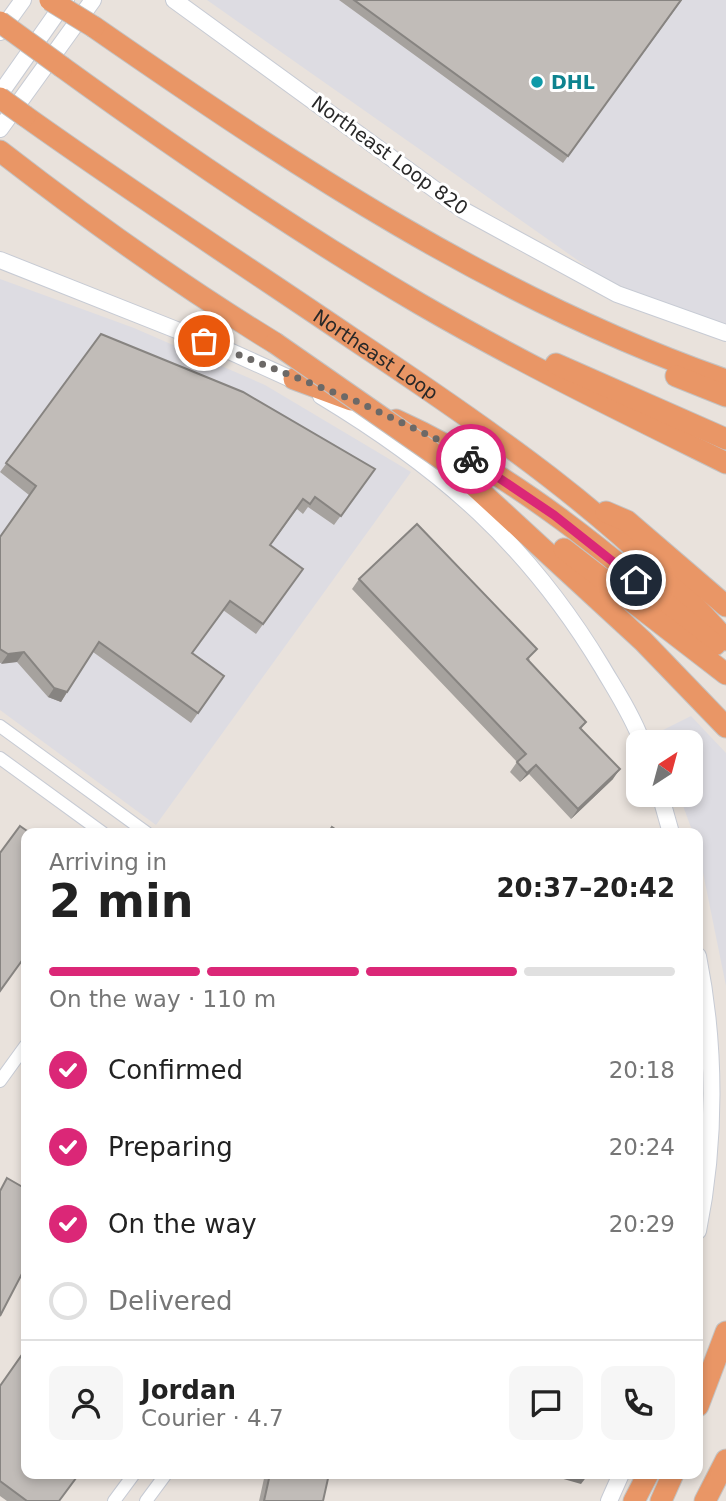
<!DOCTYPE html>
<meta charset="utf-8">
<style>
:root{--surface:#fff;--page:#f6f6f6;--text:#222;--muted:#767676;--line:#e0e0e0;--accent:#db2777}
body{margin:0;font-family:"DejaVu Sans",sans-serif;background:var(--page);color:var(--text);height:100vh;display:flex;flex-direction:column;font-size:26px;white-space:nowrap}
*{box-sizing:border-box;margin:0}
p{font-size:23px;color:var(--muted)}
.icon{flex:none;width:38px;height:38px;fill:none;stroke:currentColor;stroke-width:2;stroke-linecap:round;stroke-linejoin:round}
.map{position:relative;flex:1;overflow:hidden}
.panel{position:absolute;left:21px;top:828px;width:682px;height:651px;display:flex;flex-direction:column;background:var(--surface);border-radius:14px;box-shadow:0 4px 10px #0003}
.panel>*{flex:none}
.needle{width:46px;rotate:36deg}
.tools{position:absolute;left:626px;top:730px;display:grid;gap:14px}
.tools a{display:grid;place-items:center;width:77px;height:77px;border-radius:14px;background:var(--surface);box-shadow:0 4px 10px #0003;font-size:35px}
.pin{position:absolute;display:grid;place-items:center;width:60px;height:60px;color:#fff;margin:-30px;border:4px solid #fff;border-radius:50%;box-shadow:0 2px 7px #0007}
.courier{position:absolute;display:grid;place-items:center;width:70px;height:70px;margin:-35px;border:5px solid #db2777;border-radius:50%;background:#fff;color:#222;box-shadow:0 2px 9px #0007}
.head em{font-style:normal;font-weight:700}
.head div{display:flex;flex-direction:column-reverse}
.head{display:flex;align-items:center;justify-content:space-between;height:119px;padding:0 28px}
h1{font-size:46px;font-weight:700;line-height:52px}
.bar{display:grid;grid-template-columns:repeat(4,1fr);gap:10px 7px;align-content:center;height:84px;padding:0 28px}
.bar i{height:9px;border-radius:5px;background:var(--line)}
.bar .current{background:var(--accent)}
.bar p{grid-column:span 4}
.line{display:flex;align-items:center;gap:18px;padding:0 28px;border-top:2px solid var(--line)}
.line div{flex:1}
.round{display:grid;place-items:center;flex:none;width:74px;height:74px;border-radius:14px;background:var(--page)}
ol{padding:0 28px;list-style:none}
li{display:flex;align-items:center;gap:21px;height:77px}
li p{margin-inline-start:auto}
li .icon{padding:7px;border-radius:50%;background:var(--accent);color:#fff;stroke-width:4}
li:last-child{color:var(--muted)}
li i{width:38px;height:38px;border:4px solid var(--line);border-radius:50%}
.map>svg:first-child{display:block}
</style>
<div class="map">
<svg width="726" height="1501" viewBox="0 0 726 1501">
<rect width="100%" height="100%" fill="#e9e2dc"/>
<path fill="#dddce2" d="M207,0h519v332l-123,-54z
M0,279l134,49 131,57 146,87 -255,353 -156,-115z
M691,716l35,37v233l-28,-138v-15h-5l-14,-38 12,-1v-52h-35l-3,-7z"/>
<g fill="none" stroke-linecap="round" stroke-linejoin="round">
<defs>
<path id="minor" d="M0,726l147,107
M0,758l103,75
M0,1081l26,-36
M114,1501l20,-27
M146,1501l20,-27"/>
<path id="secondary" d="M174,0l289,210 154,84 109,39
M0,32l23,-32
M0,94l66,-94
M0,129l93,-129
M0,260l227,90 75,34
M321,396c121,73 207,148 281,271 14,24 30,48 40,75
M660,794l11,39
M698,956c18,90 18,186 0,275
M609,1501l12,-27"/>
<g id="motorway">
<path d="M94,27c199,138 402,273 632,353"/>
<path d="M62,67c116,84 235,165 358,237 100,58 203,108 306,159"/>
<path id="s1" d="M25,116c108,77 219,149 328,223 134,89 266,179 373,301"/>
<path d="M0,151c89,69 180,134 275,192"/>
<path d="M556,364l170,75"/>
<path d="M676,376l50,20"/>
<path d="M294,379l57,21"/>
<path d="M396,420c118,53 222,141 319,225"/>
<path d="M456,469l187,172 83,86"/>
<path d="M606,512l21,9 99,85"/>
<path d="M564,549l162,125"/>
<path d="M698,1406l28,-74"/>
<path d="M634,1501l14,-27"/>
<path d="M661,1501l12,-27"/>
<path d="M705,1501l21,-41"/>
</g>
</defs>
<use href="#minor" stroke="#c7cbd4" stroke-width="14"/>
<use href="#secondary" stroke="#c7cbd4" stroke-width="18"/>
<use href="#motorway" stroke="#c3c3c3" stroke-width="23"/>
<use href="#minor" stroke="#fff" stroke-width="12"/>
<use href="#secondary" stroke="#fff" stroke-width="16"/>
<use href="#motorway" stroke="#e99666" stroke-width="21"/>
<defs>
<path id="motorway-bridge" d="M50,0l44,27
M0,22l62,45
M0,98l25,18
M275,343l181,126"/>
</defs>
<use href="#motorway-bridge" stroke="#c3c3c3" stroke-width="23" stroke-linecap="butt"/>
<use href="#motorway-bridge" stroke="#e99666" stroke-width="21"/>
</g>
<path fill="#a6a29e" d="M339,0h343l-119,163z
M101,334l274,135 -41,56 -26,-18 -5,7 -6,-5 -27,37 33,23 -47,65 -33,-24 -31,43 32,23 -33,47 -98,-71 -32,50 -13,-5 -31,-35 -17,1v-126l29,-42 -29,-23z
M359,579l171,80 -2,2 58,61 -5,7 32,50 -42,40 -42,-45 -9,8 -10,-10 7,-10 -165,-173z
M0,1386l59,115h-52l-7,-5z
M265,1474h64l-6,27h-64z"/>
<path fill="#878481" d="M24,652l-7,10 -16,2 7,-10z
M54,688l13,4 -6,10 -13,-5z
M536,765l-7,9 -9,8 7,-9z
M620,769l-7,10 -42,40 7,-10z
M546,1474h38l4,1 -7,9z"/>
<path fill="#c1bcb8" stroke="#878481" stroke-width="2" d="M354,0h327l-113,156z
M101,334l142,58 132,77 -34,47 -26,-19 -5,7 -7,-5 -33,46 33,24 -40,55 -33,-23 -38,52 32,23 -26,37 -99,-71 -32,50 -13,-4 -30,-36 -16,2 -8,-5v-112l36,-51 -30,-23z
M417,524l120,125 -10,10 59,63 -6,6 40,41 -42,40 -42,-44 -9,8 -10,-11 9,-8 -167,-175z
M20,826l10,7h-4v122l-26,36v-138z
M332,827l9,6h-13z
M7,1178l19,11v77l-26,50v-125z
M26,1349v125h53l-20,27h-32l-27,-20v-95z
M270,1474h59l-6,27h-59z"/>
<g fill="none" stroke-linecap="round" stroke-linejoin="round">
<path stroke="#6c6967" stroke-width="7" stroke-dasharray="0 12.6" d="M204,341l154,61 89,42 24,15"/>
<path stroke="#db2777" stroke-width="9" d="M471,459l83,56 82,65"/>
</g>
<circle fill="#0f9aa8" stroke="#fff" stroke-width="2.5" cx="537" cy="82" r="7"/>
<g text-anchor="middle" stroke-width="6" stroke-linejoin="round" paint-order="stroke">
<g font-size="19" font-weight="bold" fill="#0d838f" stroke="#fff" text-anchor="start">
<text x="551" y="89">DHL</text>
</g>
<g font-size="19" fill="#282828" stroke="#fff">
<text transform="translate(390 155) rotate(36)" y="7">Northeast Loop 820</text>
<text dy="7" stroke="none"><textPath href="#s1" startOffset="424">Northeast Loop</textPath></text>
</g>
</g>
</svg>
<div class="tools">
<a><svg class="needle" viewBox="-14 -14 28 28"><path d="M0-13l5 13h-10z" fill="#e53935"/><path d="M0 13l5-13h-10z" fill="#767676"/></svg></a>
</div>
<div class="pin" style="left:204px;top:341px;background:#ea580c"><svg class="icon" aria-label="bag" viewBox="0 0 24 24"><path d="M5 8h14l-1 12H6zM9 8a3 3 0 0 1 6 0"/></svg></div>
<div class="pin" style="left:636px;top:580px;background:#1f2937"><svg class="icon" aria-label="home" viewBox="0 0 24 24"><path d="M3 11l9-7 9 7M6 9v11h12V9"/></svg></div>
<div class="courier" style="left:471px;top:459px"><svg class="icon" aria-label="bike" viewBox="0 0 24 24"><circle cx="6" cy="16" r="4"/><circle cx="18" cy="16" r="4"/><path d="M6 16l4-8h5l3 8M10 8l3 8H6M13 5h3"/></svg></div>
<section class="panel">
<div class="head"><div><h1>2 min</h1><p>Arriving in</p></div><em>20:37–20:42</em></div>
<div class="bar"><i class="current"></i><i class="current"></i><i class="current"></i><i></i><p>On the way · 110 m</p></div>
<ol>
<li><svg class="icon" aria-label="check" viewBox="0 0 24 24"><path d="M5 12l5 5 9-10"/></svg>Confirmed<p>20:18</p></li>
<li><svg class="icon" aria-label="check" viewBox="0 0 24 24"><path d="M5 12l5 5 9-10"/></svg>Preparing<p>20:24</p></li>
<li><svg class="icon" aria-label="check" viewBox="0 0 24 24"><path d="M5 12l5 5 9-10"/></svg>On the way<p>20:29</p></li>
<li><i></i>Delivered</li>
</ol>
<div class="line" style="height:126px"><a class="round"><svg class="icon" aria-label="person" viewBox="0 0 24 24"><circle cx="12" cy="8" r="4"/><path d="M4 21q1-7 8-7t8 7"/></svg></a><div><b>Jordan</b><p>Courier · 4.7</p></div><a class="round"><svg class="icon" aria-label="chat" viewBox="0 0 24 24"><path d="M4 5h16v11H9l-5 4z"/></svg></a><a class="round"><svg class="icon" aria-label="phone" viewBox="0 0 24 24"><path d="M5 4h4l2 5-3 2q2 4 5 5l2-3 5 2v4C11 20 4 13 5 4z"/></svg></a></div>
</section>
</div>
